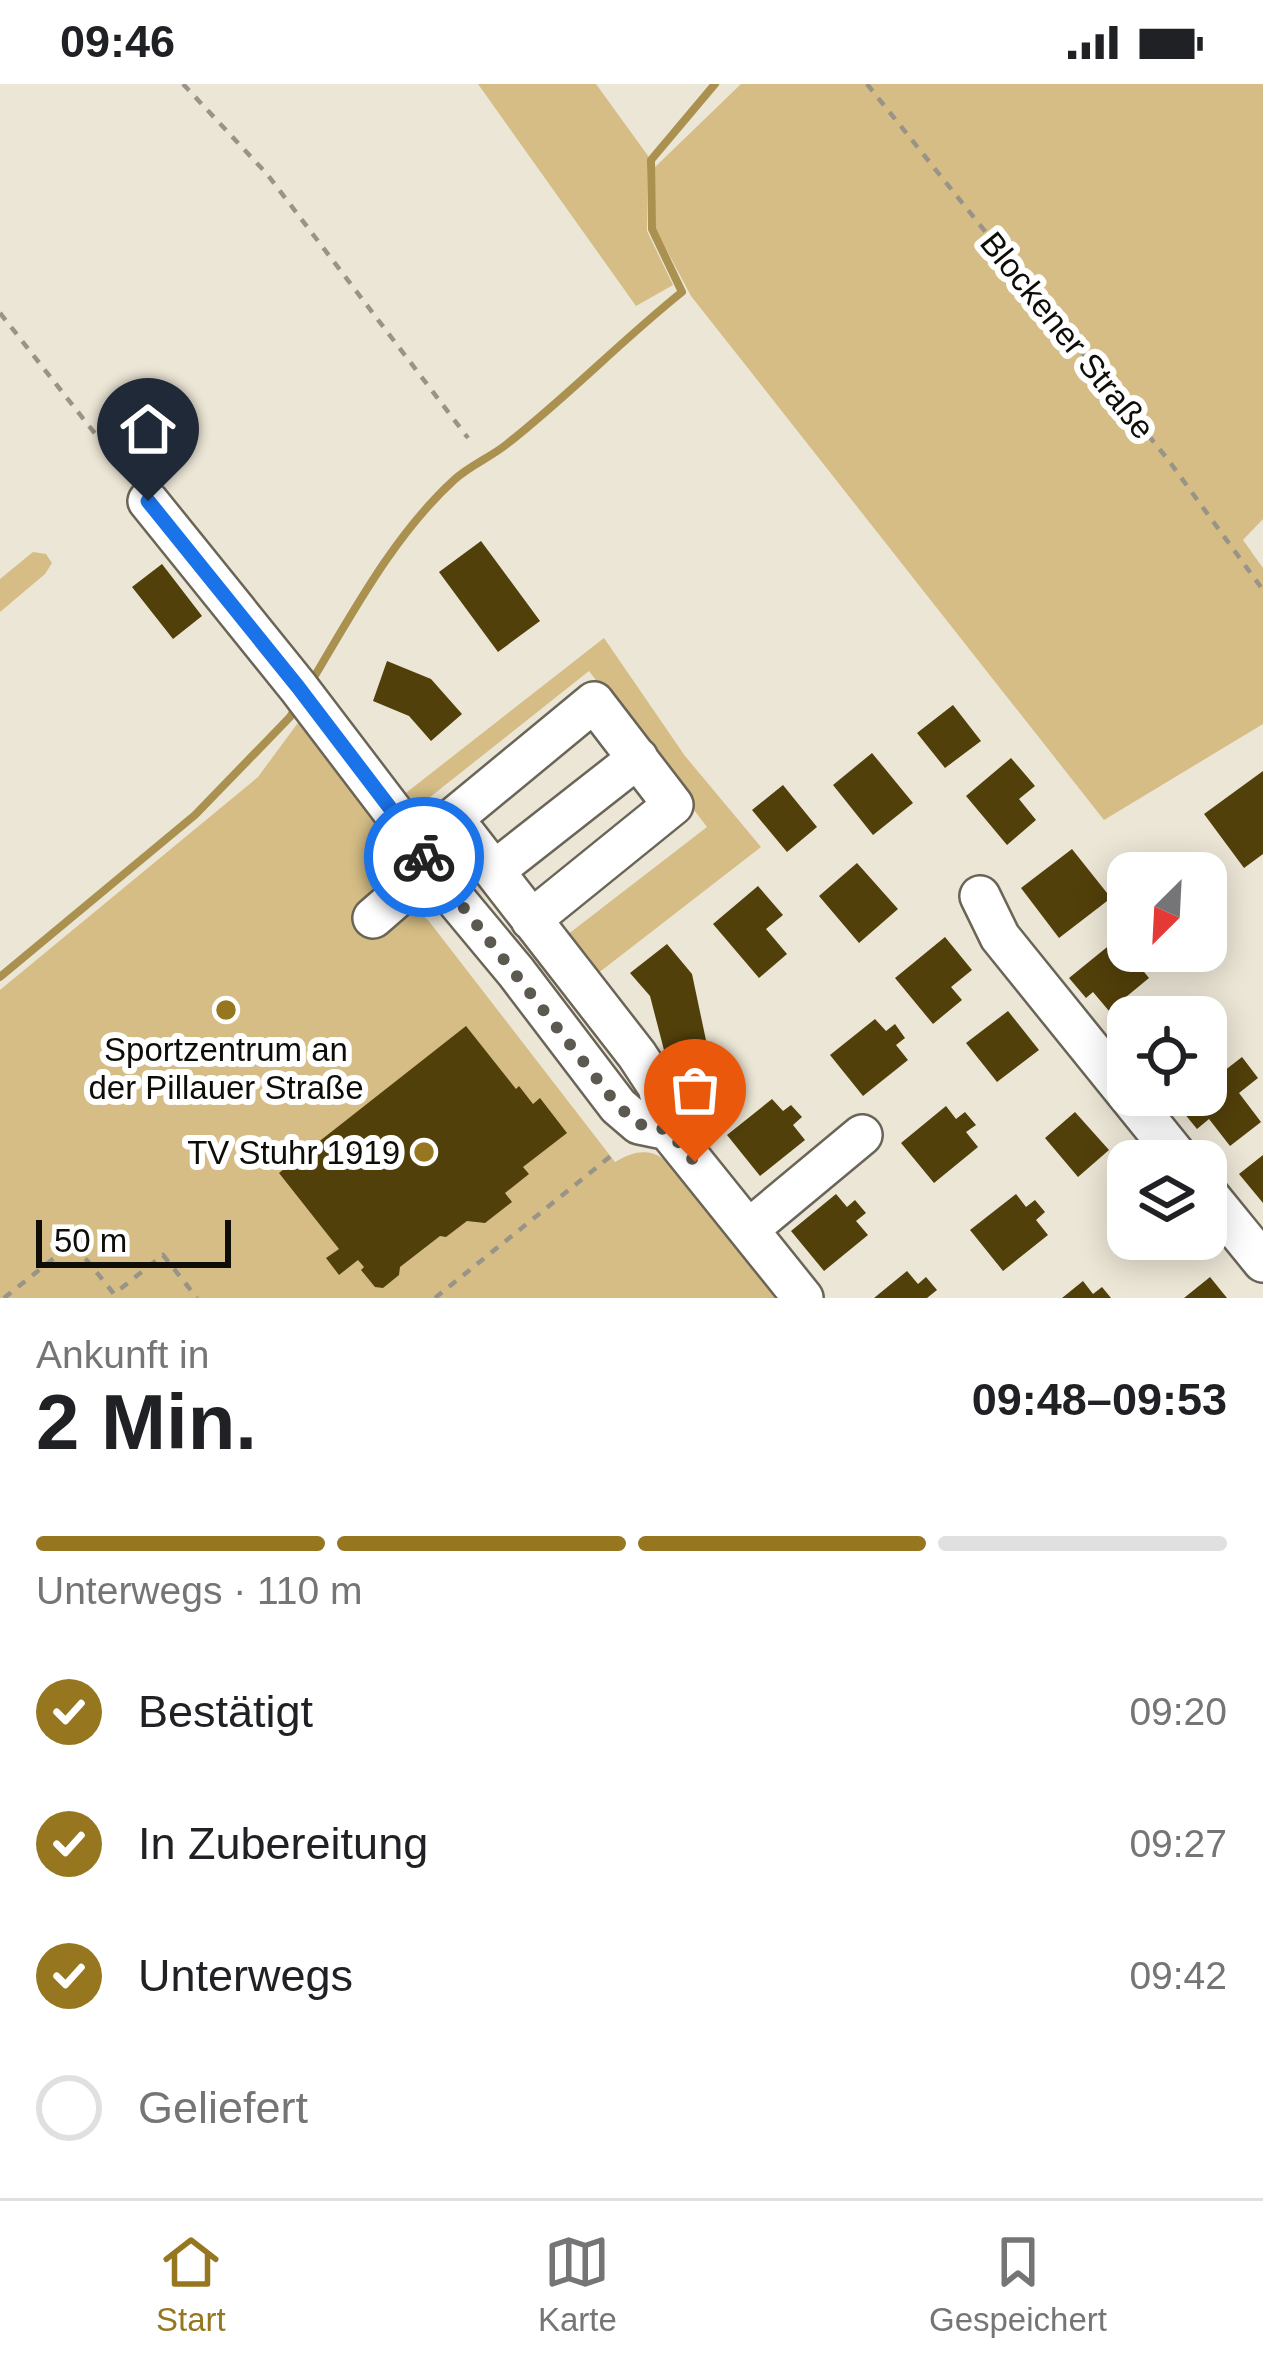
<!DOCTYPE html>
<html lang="de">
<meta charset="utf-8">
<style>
:root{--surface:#fff;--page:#f2f2f2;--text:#202124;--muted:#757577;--line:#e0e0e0;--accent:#967720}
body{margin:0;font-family:Arial,sans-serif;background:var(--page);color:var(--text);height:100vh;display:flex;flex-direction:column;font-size:45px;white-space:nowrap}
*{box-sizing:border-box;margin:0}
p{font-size:39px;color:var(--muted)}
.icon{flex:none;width:66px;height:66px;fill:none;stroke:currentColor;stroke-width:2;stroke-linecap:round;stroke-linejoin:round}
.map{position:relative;height:1214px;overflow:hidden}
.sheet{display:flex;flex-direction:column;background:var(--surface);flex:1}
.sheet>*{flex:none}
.needle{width:78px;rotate:204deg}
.buttons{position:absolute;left:1107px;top:768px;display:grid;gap:24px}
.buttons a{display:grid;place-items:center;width:120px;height:120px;border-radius:24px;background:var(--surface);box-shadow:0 6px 30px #0003;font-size:60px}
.scale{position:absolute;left:36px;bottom:30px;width:195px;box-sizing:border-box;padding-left:12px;border:6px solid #0f0d08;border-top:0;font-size:33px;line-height:42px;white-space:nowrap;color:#0f0d08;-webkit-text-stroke:9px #fff;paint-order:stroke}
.pin{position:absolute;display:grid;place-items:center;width:102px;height:102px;color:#fff;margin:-123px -51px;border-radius:50% 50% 50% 0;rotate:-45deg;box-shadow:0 0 12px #0007}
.pin .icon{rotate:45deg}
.courier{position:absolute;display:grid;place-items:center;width:120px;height:120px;margin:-60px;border:9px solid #1a73e8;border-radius:50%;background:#fff;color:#222;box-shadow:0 3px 15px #0007}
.headline em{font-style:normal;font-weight:700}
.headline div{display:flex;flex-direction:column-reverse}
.headline{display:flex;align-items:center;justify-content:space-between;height:204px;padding:0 36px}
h1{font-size:78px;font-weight:700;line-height:90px}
.bar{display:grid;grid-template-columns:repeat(4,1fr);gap:18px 12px;align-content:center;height:144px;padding:0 36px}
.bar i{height:15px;border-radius:9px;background:var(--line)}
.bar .active{background:var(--accent)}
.bar p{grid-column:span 4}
ol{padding:0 36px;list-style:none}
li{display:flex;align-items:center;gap:36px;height:132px}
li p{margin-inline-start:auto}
li .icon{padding:12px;border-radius:50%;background:var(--accent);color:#fff;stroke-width:4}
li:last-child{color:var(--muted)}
li i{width:66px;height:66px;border:6px solid var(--line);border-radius:50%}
.status{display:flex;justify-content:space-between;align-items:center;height:84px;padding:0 60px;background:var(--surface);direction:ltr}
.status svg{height:33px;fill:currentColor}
.menu{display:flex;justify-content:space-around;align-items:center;height:168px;border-top:3px solid var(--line);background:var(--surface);font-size:33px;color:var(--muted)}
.menu a{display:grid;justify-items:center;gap:6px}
.menu .active{color:var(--accent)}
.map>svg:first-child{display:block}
</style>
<div class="status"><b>09:46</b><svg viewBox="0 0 49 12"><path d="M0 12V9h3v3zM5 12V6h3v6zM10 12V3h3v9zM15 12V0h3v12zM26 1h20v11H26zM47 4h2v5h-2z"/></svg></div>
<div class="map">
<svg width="1263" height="1214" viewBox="0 0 1263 1214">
<rect width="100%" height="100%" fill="#ece6d6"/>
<path fill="#d5bd85" d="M478,0h118l55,76 -4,8v63l26,54 -37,21z
M741,0h522v435l-20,21 20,28v156l-159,96 -413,-524 -36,-68 -2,-59z
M33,468l13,2 6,9 -7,11 -45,38v-33z
M604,554l81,118 76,91 -164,127 -30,-39 140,-108 -118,-156 -174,138 -13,-13z
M303,632l78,104 -3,48 26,32 24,20 187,242c28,-17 44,-11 65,11l96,125h-776v-308l258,-213z"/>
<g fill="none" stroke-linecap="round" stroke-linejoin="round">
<path stroke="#ab914f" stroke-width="8" d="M310,600c42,-70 83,-148 144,-204 15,-14 37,-23 53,-36 61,-48 115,-104 175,-152l-30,-63 -1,-69 64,-76
M0,893l195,-162 95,-98 6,-10"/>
</g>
<path fill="#52400a" d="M481,457l59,80 -42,31 -59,-80z
M162,480l40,52 -29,23 -41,-52z
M387,577l44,18 31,35 -31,27 -22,-25 -36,-15z
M953,621l28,36 -36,27 -28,-35z
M872,669l41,50 -40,32 -40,-50z
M1011,674l24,28 -16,13 17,21 -29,25 -41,-49z
M1263,687v83l-19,14 -40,-54z
M783,701l34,42 -30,25 -35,-42z
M1072,765l39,49 -52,40 -38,-50z
M857,779l41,46 -39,34 -40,-47z
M758,802l25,29 -17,14 21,25 -28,24 -46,-54z
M945,853l27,33 -21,17 11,13 -29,24 -38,-46z
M1117,855l32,39 -40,33 -16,-19 -7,6 -17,-20z
M667,860l25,30 15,71 -42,9 -15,-58 -20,-23z
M1008,927l31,39 -42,32 -31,-39z
M875,935l11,12 9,-7 10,14 -9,7 12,15 -45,36 -33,-41z
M466,942l50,63 3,-3 14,18 7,-6 27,35 -44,34 6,7 -24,19 7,9 -27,21 -18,-2 -21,16 -6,-1 -40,31 -1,8 -16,13 -8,-1 -14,-17 3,-3 -6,-7 -19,15 -13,-17 13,-9 -60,-76z
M1242,973l16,21 -19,15 22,29 -31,24 -21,-27 -12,10 -18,-22 15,-12h12v-10z
M772,1015l11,12 8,-6 11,12 -9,8 12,15 -45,36 -33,-41z
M946,1022l10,13 9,-7 11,13 -10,7 12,15 -44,36 -33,-40z
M1075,1028l34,38 -31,27 -33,-39z
M1263,1071v48l-24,-29z
M836,1110l11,13 8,-7 11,13 -10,8 12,14 -44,36 -33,-40z
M1016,1110l10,13 9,-7 10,12 -9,8 12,15 -45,36 -33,-41z
M1128,1122v33h55l-18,14 -8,-9 -18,15 -30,-38z
M907,1187l11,13 8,-7 11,13 -10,8h-53z
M1210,1193l17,21h-43z
M1083,1197l10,13 9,-7 9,11h-49z"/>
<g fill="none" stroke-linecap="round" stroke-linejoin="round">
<defs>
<path id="minor" d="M148,417l150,186 121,159
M451,736l143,-118 79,103 -142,115
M494,787l144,-113
M980,812l20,41 181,224
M373,834l30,-26 24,-27
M668,1046l-29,-6 -21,-18 -102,-134 -89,-107 -8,-19 13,-16 19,-10 15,15 171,220 21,32 10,43 135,168
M1206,1108l57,70
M749,1145l113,-94"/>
</defs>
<use href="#minor" stroke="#6a6557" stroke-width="44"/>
<path stroke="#989488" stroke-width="4.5" stroke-dasharray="9 9" stroke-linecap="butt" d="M183,0l84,90 201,264
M867,0l302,377 94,129
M0,229l130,165
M4,1214l69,-55 41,51 49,-39 34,43
M435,1214l182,-147"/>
<use href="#minor" stroke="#fff" stroke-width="39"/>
</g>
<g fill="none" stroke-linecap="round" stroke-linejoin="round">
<path stroke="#5c5950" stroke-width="12" stroke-dasharray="0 21.6" d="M424,773l194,249 21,18 29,6 27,32"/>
<path stroke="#1a73e8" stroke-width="15" d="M148,417l150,186 121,159 5,11"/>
</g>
<g fill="#967720" stroke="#fff" stroke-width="4.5">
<circle cx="226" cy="926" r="12"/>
<circle cx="424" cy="1068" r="12"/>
</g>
<g text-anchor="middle" stroke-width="12" stroke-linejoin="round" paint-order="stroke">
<g font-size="33" fill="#0f0d08" stroke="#fff">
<text transform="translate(1068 251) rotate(51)" y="12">Blockener Straße</text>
</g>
<g font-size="33" fill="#0f0d08" stroke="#fff">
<text x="226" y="977">Sportzentrum an<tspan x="226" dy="38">der Pillauer Straße</tspan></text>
<text x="400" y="1080" text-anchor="end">TV Stuhr 1919</text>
</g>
</g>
</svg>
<div class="buttons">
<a><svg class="needle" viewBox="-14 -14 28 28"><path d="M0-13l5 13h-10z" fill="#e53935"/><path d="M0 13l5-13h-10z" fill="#757577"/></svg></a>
<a><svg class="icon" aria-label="locate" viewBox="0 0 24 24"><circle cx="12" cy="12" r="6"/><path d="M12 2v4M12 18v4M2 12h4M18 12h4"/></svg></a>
<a><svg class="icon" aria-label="layers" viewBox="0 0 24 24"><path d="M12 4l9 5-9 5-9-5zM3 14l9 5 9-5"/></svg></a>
</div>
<div class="scale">50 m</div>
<div class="pin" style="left:695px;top:1078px;background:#ea580c"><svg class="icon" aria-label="bag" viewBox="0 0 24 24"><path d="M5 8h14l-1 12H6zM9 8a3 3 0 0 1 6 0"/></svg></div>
<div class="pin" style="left:148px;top:417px;background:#1f2937"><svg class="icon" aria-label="home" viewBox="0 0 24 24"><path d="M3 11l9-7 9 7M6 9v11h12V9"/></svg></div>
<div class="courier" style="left:424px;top:773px"><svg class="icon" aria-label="bike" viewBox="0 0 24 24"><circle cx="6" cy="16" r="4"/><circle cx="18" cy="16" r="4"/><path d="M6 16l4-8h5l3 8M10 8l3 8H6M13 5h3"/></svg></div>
</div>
<section class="sheet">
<div class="headline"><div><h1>2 Min.</h1><p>Ankunft in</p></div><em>09:48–09:53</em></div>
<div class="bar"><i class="active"></i><i class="active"></i><i class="active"></i><i></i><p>Unterwegs · 110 m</p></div>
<ol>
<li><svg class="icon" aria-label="check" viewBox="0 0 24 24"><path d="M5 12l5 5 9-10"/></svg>Bestätigt<p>09:20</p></li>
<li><svg class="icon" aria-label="check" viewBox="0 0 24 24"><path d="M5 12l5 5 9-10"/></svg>In Zubereitung<p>09:27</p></li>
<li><svg class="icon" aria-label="check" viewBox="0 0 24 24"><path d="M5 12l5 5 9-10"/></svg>Unterwegs<p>09:42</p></li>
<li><i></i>Geliefert</li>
</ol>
</section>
<nav class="menu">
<a class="active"><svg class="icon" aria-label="home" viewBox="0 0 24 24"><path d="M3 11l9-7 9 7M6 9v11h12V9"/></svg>Start</a>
<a><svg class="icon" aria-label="map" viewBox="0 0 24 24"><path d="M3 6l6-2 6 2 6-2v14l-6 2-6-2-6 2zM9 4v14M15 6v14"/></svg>Karte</a>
<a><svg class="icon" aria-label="saved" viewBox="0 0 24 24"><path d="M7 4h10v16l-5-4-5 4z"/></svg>Gespeichert</a>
</nav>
